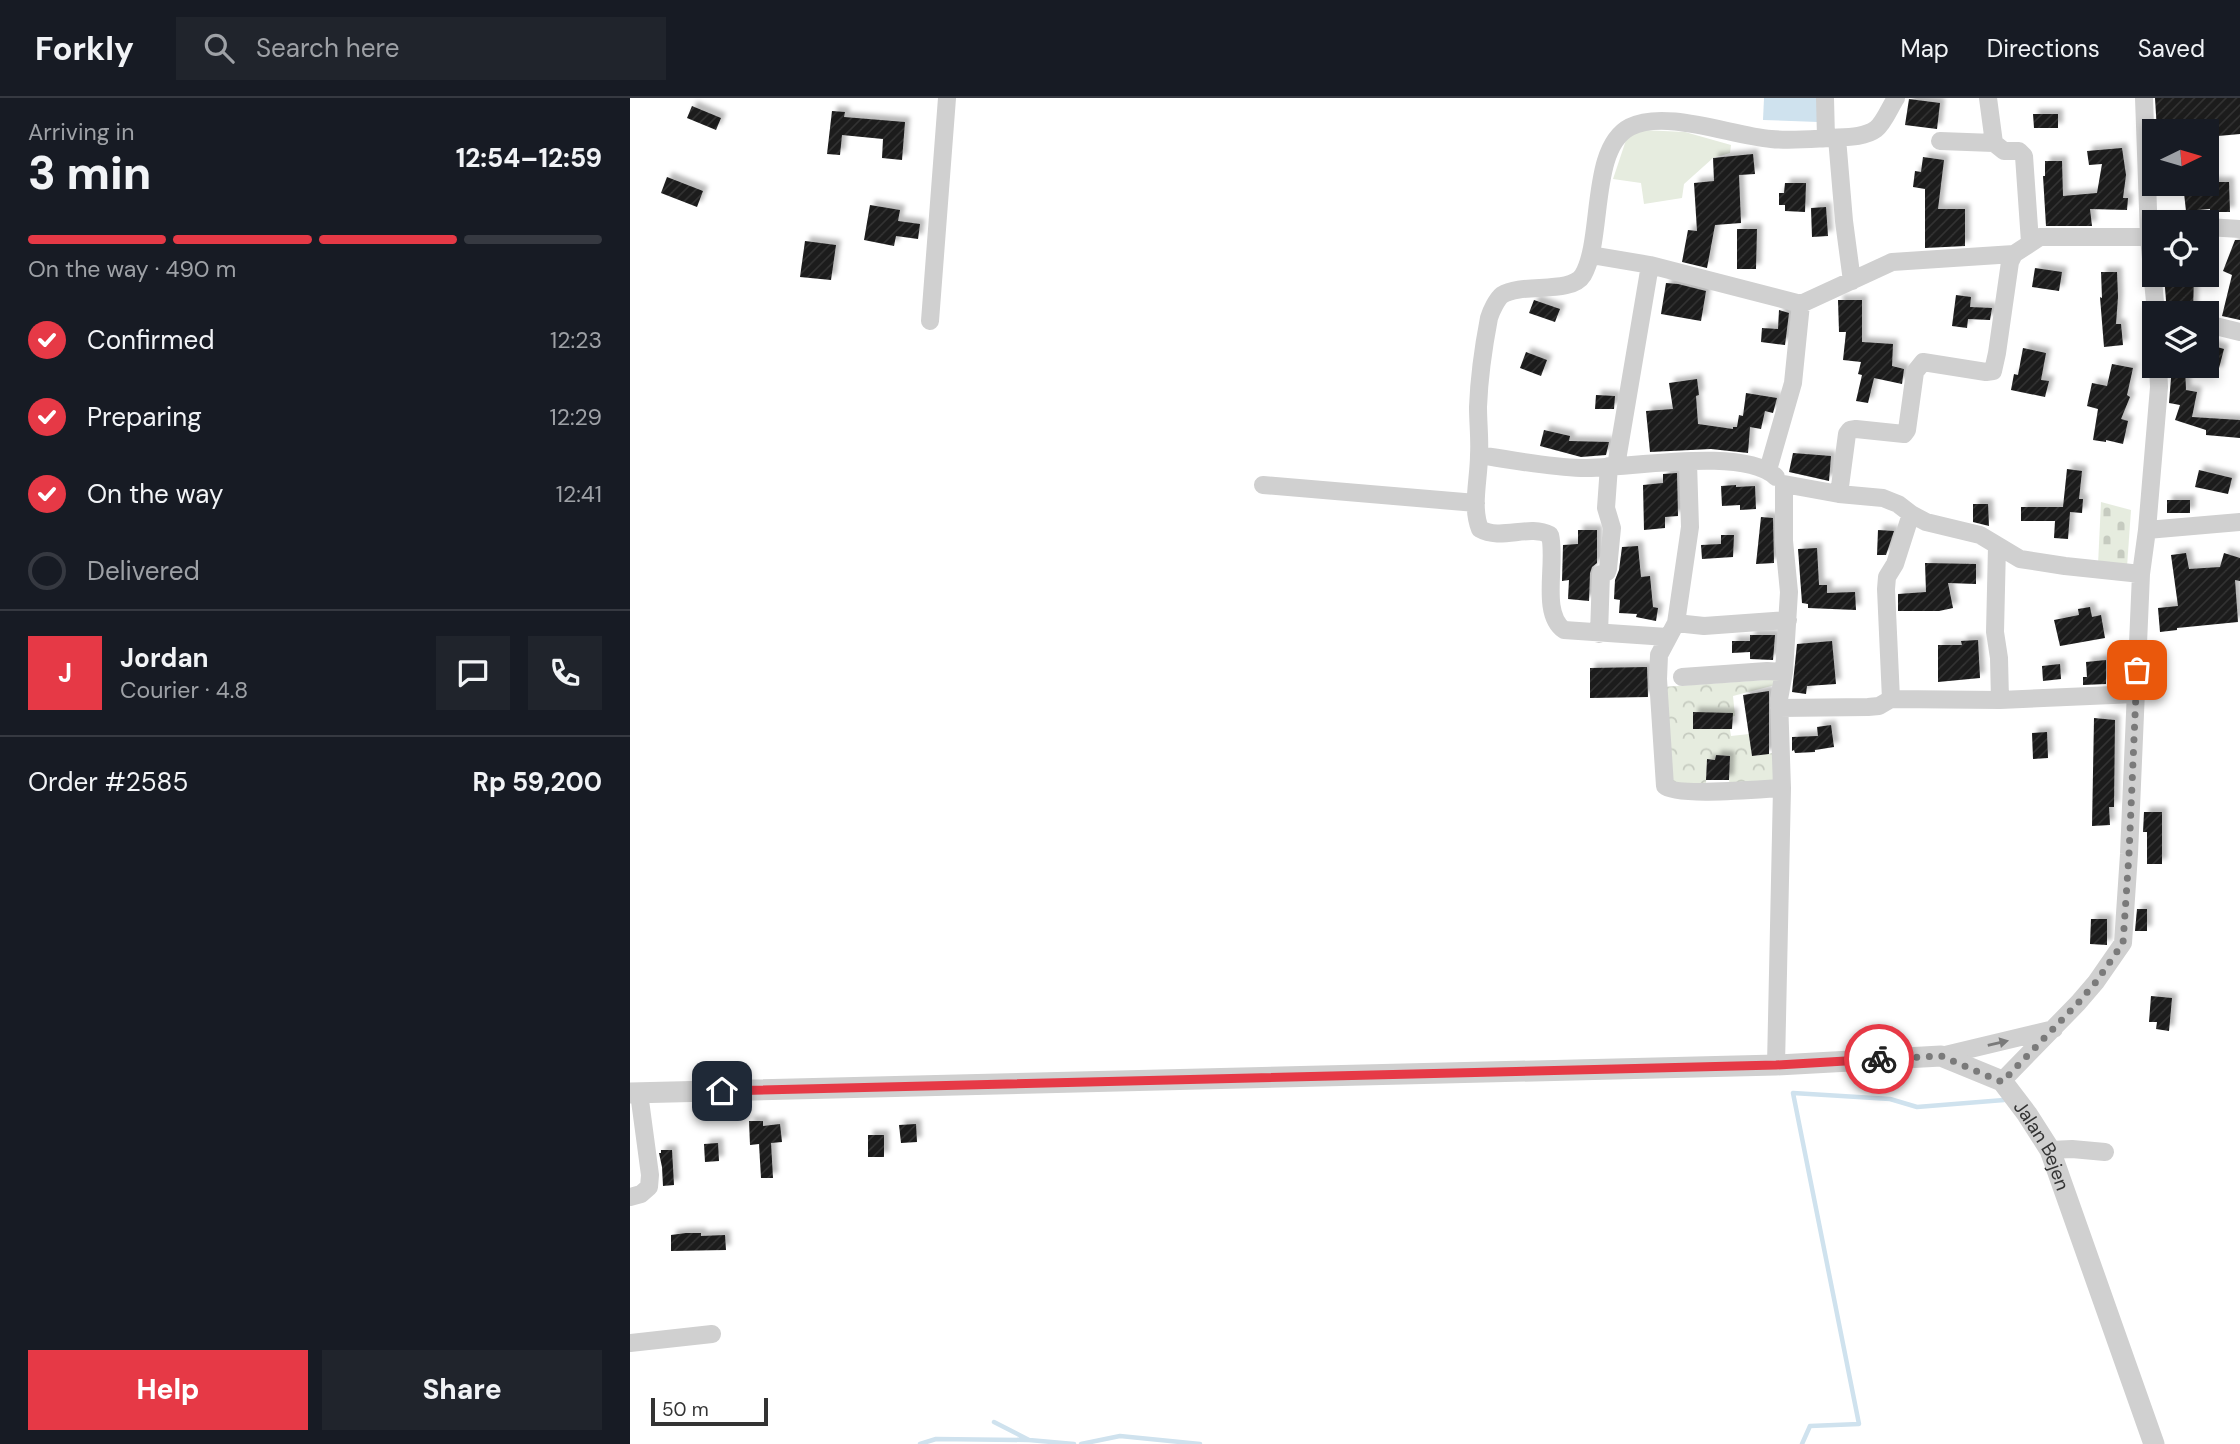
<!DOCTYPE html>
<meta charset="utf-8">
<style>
:root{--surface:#171b24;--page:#20242c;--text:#f1f3f6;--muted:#9ea1a6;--line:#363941;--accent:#e63946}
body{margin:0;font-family:"DM Sans",sans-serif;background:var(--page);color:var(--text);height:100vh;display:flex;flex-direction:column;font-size:26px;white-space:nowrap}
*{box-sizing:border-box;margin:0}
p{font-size:23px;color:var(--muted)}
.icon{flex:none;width:38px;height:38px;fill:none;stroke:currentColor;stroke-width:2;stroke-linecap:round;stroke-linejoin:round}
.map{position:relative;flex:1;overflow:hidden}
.panel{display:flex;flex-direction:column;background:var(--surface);width:630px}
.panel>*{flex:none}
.needle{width:46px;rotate:85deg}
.controls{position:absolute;left:1512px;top:21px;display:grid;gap:14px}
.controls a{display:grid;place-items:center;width:77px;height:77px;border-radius:0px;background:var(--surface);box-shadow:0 4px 10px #0003;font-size:35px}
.scale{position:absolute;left:21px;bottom:18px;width:117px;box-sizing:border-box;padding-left:7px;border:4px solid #333;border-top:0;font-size:19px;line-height:24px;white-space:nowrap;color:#333;-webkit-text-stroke:5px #fff;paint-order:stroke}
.pin{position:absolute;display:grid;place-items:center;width:60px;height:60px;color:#fff;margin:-30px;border-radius:14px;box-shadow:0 4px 10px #0006}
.courier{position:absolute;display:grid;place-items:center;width:70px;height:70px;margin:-35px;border:5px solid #e63946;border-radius:50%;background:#fff;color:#222;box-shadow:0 2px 9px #0007}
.headline em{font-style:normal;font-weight:800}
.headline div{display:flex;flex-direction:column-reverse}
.headline{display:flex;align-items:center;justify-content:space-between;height:119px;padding:0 28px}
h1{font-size:46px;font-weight:800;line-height:52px}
.bar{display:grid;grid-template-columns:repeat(4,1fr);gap:10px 7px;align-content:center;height:84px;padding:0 28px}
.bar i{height:9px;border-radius:5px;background:var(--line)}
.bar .current{background:var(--accent)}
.bar p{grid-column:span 4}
.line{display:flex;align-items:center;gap:18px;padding:0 28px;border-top:2px solid var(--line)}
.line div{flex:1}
.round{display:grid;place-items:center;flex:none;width:74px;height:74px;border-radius:0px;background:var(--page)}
ol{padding:0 28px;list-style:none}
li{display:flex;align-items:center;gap:21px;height:77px}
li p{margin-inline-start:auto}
li .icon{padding:7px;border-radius:50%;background:var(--accent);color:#fff;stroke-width:4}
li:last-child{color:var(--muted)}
li i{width:38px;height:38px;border:4px solid var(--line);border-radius:50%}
.cta{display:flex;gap:14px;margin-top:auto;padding:14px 28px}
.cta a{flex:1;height:80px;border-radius:0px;background:var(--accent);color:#fff;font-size:28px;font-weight:800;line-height:80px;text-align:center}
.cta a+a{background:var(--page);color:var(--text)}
header{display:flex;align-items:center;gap:42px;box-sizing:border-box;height:98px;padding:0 35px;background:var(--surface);border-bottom:2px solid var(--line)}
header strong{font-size:33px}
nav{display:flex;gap:38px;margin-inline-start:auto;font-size:24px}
.search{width:490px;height:63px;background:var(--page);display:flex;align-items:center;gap:18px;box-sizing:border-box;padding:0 24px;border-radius:0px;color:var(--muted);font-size:26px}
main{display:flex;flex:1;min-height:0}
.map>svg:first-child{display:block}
</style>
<header>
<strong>Forkly</strong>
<div class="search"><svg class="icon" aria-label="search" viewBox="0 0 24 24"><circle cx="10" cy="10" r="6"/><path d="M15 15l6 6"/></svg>Search here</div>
<nav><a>Map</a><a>Directions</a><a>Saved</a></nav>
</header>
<main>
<section class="panel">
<div class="headline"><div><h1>3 min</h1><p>Arriving in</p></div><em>12:54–12:59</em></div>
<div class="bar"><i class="current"></i><i class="current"></i><i class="current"></i><i></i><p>On the way · 490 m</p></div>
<ol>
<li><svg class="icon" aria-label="check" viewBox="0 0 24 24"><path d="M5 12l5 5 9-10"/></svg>Confirmed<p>12:23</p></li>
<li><svg class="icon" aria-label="check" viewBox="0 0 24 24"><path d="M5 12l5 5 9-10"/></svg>Preparing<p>12:29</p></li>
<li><svg class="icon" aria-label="check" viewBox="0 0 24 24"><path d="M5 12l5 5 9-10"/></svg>On the way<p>12:41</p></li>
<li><i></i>Delivered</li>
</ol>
<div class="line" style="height:126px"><b class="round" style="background:var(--accent);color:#fff">J</b><div><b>Jordan</b><p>Courier · 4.8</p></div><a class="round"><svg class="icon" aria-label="chat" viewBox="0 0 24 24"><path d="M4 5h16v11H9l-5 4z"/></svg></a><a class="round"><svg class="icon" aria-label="phone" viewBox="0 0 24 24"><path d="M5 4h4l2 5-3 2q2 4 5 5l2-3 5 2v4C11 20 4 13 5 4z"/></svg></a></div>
<div class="line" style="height:91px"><div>Order #2585</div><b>Rp 59,200</b></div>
<div class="cta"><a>Help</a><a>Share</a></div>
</section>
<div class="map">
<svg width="1610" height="1346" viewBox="0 0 1610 1346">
<defs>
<pattern id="forest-crowns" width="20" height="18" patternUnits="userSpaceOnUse" patternTransform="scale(1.75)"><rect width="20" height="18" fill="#e6ecdf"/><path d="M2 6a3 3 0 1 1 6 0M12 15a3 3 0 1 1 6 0" fill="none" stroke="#c6cbc0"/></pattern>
<pattern id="cemetery-stones" width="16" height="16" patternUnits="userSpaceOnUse" patternTransform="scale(1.75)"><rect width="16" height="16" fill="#e6ecdf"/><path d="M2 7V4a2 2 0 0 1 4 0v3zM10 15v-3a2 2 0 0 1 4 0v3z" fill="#c6cbc0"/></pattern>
<pattern id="building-hatch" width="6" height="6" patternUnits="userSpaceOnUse" patternTransform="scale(1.75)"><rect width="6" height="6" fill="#1a1a1a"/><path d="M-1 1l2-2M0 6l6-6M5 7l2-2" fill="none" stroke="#333"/></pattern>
<filter id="shadow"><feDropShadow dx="5" dy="-5" stdDeviation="2" flood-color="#0004"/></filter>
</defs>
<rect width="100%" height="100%" fill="#fff"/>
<path fill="#e6ecdf" d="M1012,32l43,2 46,13 -1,8 -17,5 -29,26 -2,14 -38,6 -3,-21 -28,-4 14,-42z"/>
<path fill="url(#forest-crowns)" d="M1150,581l-1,5 -46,12 2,20 -7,1 3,19 18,-2 3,22 28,-4 -3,33 -48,1 1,-30 -14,-1 -1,5 -8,-1 -1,25 -37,2 -7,-99z"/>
<path fill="url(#cemetery-stones)" d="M1471,404l30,8 -4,57 -29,-2z"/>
<path fill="#cfe2ee" d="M1134,0h54v24l-55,-2z"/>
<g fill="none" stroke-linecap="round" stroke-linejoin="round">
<path stroke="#cfe2ee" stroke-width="4.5" d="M364,1324l35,18 45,4
M290,1346l16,-5 93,1
M451,1346l39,-8 80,8
M1172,1346l8,-18 49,-2 -66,-331 97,6 27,8 87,-7"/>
</g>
<path fill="url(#building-hatch)" filter="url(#shadow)" d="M1525,0h85v36l-33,3v-6h-50z
M1279,1l31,4 -3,26 -32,-4z
M62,8l29,12 -5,12 -29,-12z
M202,13l13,1 -1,5 61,5 -3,38 -20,-2 1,-19 -41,-4 -2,20 -13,-1z
M1403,16h25v14h-24z
M1492,50l4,27 -3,23h5l-1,12 -37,-1 2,17h-46l-3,-50h2v-15h17l1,35 34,-3 5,-29 -13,1 -2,-14z
M1123,56l2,20 -16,1 2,48 -26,2 -8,43 -25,-6 6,-32 9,1 -3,-48 20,-2 -1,-23z
M1293,59l21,3 -6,49h27v37l-40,2v-59l-12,-2 2,-16 6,1z
M37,79l36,14 -6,16 -36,-14z
M1579,84h20l1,30h-20v-3l-24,2 -3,-27h27z
M1155,85h21l-1,29 -20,-1v-6h-6v-12h5z
M240,107l30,5 -2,11 22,3 -2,15 -22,-3 -2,10 -30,-6z
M1196,109l2,29 -16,1 -1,-29z
M1107,131h20l-1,40h-19z
M1605,142h5v80l-18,-4 10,-41 -9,-4z
M175,143l31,4 -5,35 -31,-3z
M1405,170l27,4 -3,19 -27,-4z
M1471,174h16l1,25 -2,27h5l2,21 -19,2 -4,-50 2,1z
M1534,177h30l-1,37 -26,1z
M1036,185l12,1 28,7 -5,30 -40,-7z
M1326,197l15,2 -1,10 22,1 -2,12 -22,-1 -1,9 -15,-2z
M904,202l26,9 -5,13 -26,-9z
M1208,202h24v42l31,2 -1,22 12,3 -2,15 -28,-6 -6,25 -12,-2 6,-26 -4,-1 3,-12 -18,-2 3,-28h-7z
M1149,212l10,3 -4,32 -24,-3 1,-14 16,1z
M1577,246l17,5 -6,23 -11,-3z
M1393,250l23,5 -5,27 8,1 -4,16 -34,-7 3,-16 4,1z
M896,254l21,8 -6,16 -21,-8z
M1482,266l21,4 -6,27 3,2 -9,22 7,2 -5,23 -17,-4v2l-13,-2 5,-31 -11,-3 5,-23 15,3z
M1542,268h13l1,24 11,2 -5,25 48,3v18l-34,-3v-5l-31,-10 5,-15 -11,-2z
M1067,281l2,16 -3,1 2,28 35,5v-2h4l2,-12 4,1 3,-23 31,5 -4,15 -8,-2 -4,18 -11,-2 -2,26 -37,-4 -61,3 -4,-41 27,-2 -4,-26z
M966,297l19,1 -1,13h-19z
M914,332l26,6 -1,5 40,1 -3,13 -25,2 -41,-11z
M1163,355l38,3 -2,25 -40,-9z
M1437,371l15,2 -3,28h4l-1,14 -12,-1 -2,27 -14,-1 1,-17h-34v-14h42z
M1569,372l33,8 -4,16 -33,-7z
M1047,375l1,43 -13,1v11l-21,2 -1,-45 20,-2v-9z
M1106,387v2l19,-1 1,23 -16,1v-5l-18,1 -1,-20z
M1537,402h23v13h-23z
M1343,406h15l1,22 -16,-4z
M1131,419l12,1 1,45 -18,1z
M948,432h19v33l-5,4 -2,6 -1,28 -21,-2 1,-19 -7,1 1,-36 15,-1z
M1248,432l16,1 -8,24h-9z
M1091,437h13l-1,22 -31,2 -1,-14 20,-1z
M1008,448l3,31 9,-1 3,31 5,1 -2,13 -20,-4 1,-3 -18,-1 1,-13 -6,-1 1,-19 4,-10 3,-23z
M1187,450l2,37h8v8l28,-1 1,18 -48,-2v-4l-6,-1 -4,-54z
M1556,455l3,16 31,-2 4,-14 16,5v23l-5,-1 3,42 -61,6v2l-17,2 -2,-24 20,-2 -7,-51z
M1295,465l51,1v20l-28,-1 5,25 -14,3h-41v-17l28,-2z
M1460,509l2,10 9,-2 4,23 -45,8 -6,-26 25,-5 -1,-6z
M1120,537h25l-2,25 -23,-1v-7l-18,1v-12h18z
M1348,542l2,38 -42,4v-37h24l-1,-4z
M1202,543l4,43 -29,2 -1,8 -14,-2 5,-48z
M1476,562v24l-23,1v-8h4l-1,-15z
M1430,566l1,15 -18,2 -1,-15z
M1017,569l1,30 -58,1v-30z
M1139,593v63l-17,2 -9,-61z
M1063,614l40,1 -1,16h-39z
M1464,620l21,2 -1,87h-5l1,18 -18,1z
M1201,627l3,22 -19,3v2l-20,1 -1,-3 -2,1v-14l26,-1 -1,-9z
M1417,634l1,26 -15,1 -1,-26z
M1086,657l14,1 -1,24h-23l1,-21 8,1z
M1514,714h18v52h-15v-32h-4z
M1507,811h10v22h-12z
M1461,821h16v26l-17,-1z
M1521,898l21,2 -3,33 -13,-2 1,-7h-8z
M119,1023h14v5l17,-2 2,18 -11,1 2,35h-12l-2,-34 -9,1z
M286,1026l1,18 -16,1 -2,-18z
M238,1037h16v22h-16z
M88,1045l1,18 -14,1 -1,-18z
M31,1052h11l2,35 -11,1 -1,-19 -3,-14h2z
M56,1135h15v3l24,-1 1,15 -55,1v-16z"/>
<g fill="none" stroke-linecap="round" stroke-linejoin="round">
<path stroke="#d0d0d0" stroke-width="18" d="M1195,0l1,40
M1358,0l6,45 10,8h15l5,5 6,86
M1514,0l5,139 7,76
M1207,40l7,83 8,60
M1310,43l54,2
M1577,129l33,2
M961,157l59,10 151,39
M300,223l17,-223
M1577,226l33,8
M849,357c34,5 68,12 102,13 46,1 161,-22 195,9
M1058,364l2,65 -14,96 28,3 84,-6
M986,368l34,-201
M1138,372l25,-87 8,-79 91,-42 122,-8
M633,387l213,18
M1209,396l8,-60 3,-4 6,-1 48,5 3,-4 8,-58 8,-10 63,10 7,-1 4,-18 13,-91 4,-8 26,-17h109
M1517,432l93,-8
M1367,448l-2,86 4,26 1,42
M1046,525l-17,32 -1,24 7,107c11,11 97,3 117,2
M969,536l2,-60 6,-2 1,-3 4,-41 -6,-20 3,-42
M1037,539l-103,-7c-24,-17 -7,-68 -14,-95 -21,-11 -49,6 -70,-6 -9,-22 -1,-50 -1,-74 1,-16 -1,-32 -1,-48 1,-26 6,-63 11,-89 2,-7 8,-19 13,-23 20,-13 69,0 81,-20 21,-36 6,-127 47,-148 36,-18 102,9 141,12 19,2 40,0 59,-1 14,-1 34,0 46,-9 8,-6 14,-22 20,-31
M1052,579l85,-6 17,1
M1261,601l-5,-110 1,-12 8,-13 16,-50
M1149,610l89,-1 11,-1 12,-7 109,1 136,-6
M1311,958l113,-27
M1146,967l6,-277 -3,-89 5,-27 5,-80 -5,-51v-57l55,10 44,4 15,6 13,10 15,8 54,13 40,24 45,7 76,8
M1372,983l76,-78 18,-21 27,-39 6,-89 12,-280 6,-44 12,-143 -1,-21
M1420,1052l22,-1 33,3
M0,1099l11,-3 8,-7 1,-12 -11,-82
M0,1245l82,-9"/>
<path stroke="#d0d0d0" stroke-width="21" id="s1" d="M0,995l1146,-28 165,-9 61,25 25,33 23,36 104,294"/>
</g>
<defs><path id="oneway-solid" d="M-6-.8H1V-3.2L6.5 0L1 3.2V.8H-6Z" transform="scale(1.75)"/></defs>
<use fill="#7a7a7a" href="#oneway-solid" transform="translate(1368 945) rotate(-13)"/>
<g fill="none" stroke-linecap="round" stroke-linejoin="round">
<path stroke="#7a7a7a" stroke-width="7" stroke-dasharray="0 12.6" d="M1249,961l62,-3 61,26 76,-79 18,-21 27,-39 6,-89 8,-184"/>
<path stroke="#e63946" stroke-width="9" d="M92,993l1054,-26 103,-6"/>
</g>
<g text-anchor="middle" stroke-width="7" stroke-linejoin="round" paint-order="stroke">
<g font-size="19" fill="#333" stroke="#fff">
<text dy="7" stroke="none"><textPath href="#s1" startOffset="1454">Jalan Bejen</textPath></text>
</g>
</g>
</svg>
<div class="controls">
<a><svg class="needle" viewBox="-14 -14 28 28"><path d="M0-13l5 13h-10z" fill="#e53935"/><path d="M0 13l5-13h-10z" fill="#9ea1a6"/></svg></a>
<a><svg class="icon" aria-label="locate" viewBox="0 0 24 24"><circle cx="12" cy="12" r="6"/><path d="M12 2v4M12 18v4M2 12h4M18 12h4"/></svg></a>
<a><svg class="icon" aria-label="layers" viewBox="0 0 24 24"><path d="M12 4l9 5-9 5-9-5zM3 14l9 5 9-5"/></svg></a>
</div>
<div class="scale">50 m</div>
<div class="pin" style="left:1507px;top:572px;background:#ea580c"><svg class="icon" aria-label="bag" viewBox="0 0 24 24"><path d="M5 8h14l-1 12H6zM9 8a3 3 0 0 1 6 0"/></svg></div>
<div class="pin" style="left:92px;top:993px;background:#1f2937"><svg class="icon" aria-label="home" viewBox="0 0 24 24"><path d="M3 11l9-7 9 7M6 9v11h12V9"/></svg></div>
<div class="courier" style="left:1249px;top:961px"><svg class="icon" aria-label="bike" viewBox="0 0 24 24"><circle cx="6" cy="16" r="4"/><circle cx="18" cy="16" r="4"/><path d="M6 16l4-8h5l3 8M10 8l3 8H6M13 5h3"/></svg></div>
</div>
</main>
